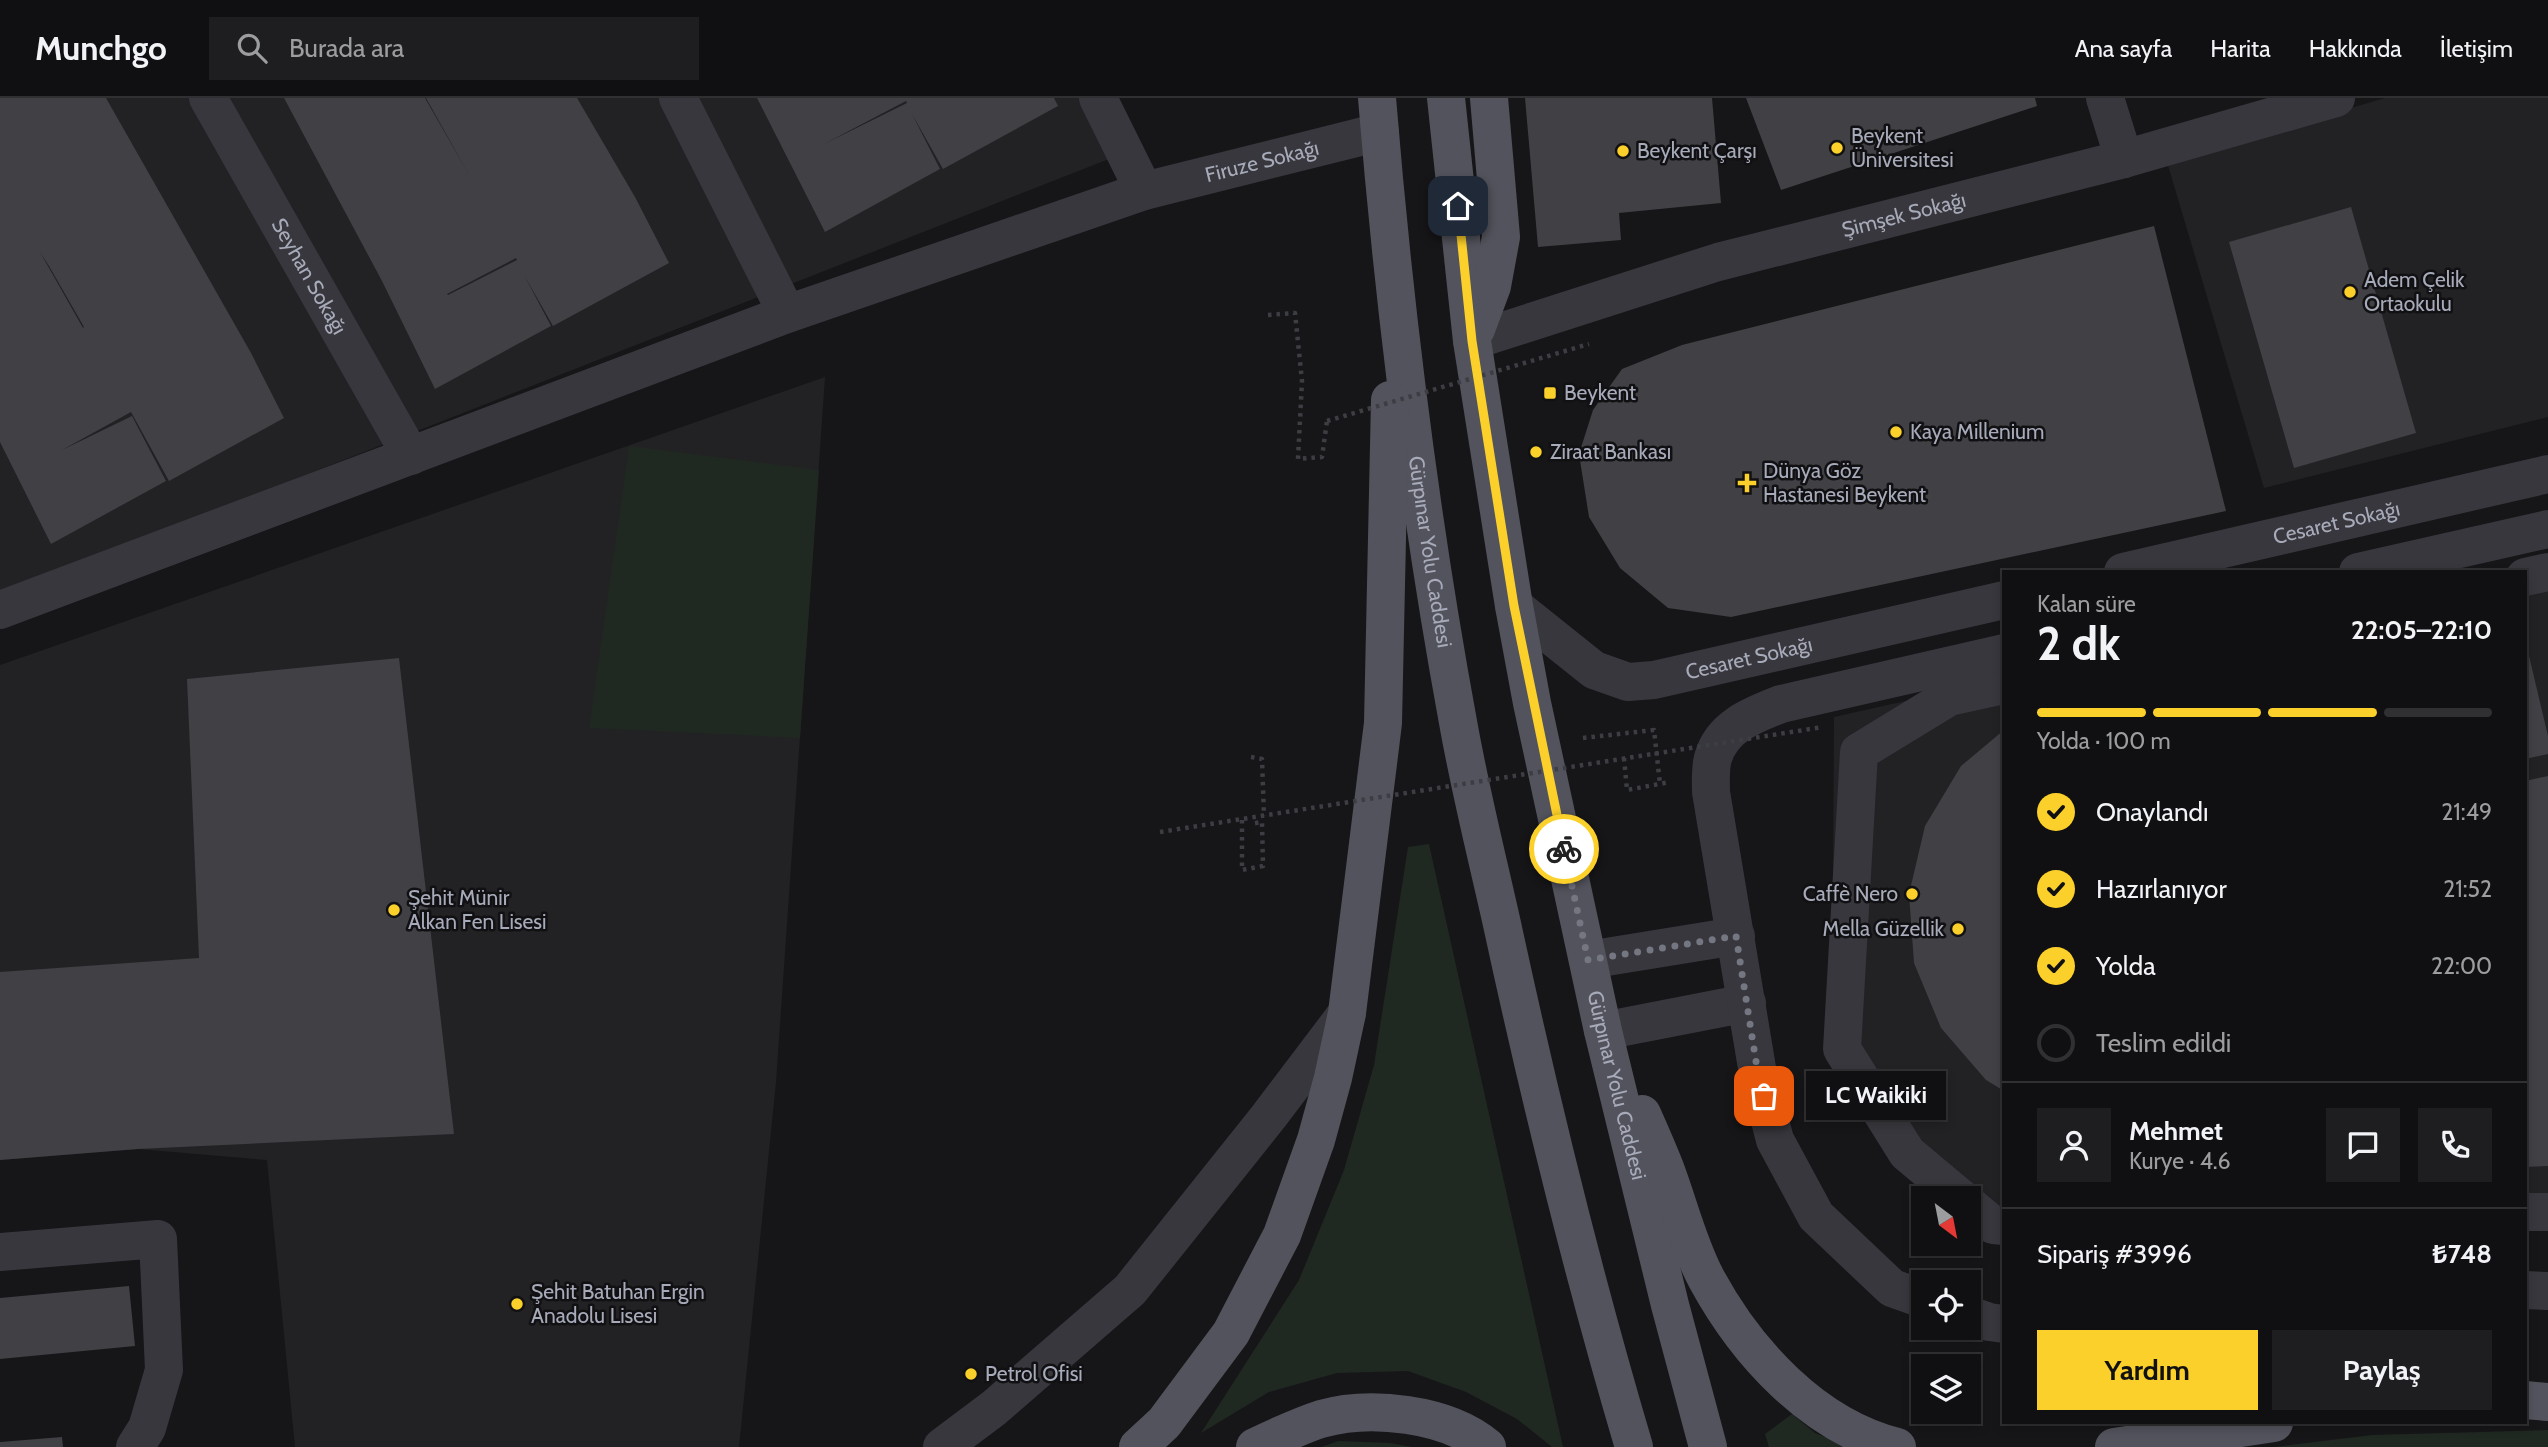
<!DOCTYPE html>
<html lang="tr">
<meta charset="utf-8">
<style>
:root{--surface:#101012;--page:#1e1e20;--text:#f1f3f6;--muted:#9c9d9f;--line:#303032;--accent:#fcd02a}
body{margin:0;font-family:Cabin,sans-serif;background:var(--page);color:var(--text);height:100vh;display:flex;flex-direction:column;font-size:26px;white-space:nowrap}
*{box-sizing:border-box;margin:0}
p{font-size:23px;color:var(--muted)}
.icon{flex:none;width:38px;height:38px;fill:none;stroke:currentColor;stroke-width:2;stroke-linecap:round;stroke-linejoin:round}
.map{position:relative;flex:1;overflow:hidden}
.drawer{position:absolute;left:2002px;top:472px;width:525px;height:854px;display:flex;flex-direction:column;background:var(--surface);border-radius:0px;box-shadow:0 4px 10px #0003,0 0 0 2px var(--line)}
.drawer>*{flex:none}
.needle{width:46px;rotate:148deg}
.buttons{position:absolute;left:1911px;top:1088px;display:grid;gap:14px}
.buttons a{display:grid;place-items:center;width:70px;height:70px;border-radius:0px;background:var(--surface);box-shadow:0 4px 10px #0003,0 0 0 2px var(--line);font-size:35px}
.pin{position:absolute;display:grid;place-items:center;width:60px;height:60px;color:#fff;margin:-30px;border-radius:14px;box-shadow:0 4px 10px #0006}
.courier{position:absolute;display:grid;place-items:center;width:70px;height:70px;margin:-35px;border:5px solid #fcd02a;border-radius:50%;background:#fff;color:#222;box-shadow:0 2px 9px #0007}
.bubble{position:absolute;height:49px;border-radius:0px;background:var(--surface);box-shadow:0 4px 10px #0003,0 0 0 2px var(--line);font-size:23px;font-weight:700;line-height:49px;text-align:center}
.headline em{font-style:normal;font-weight:700}
.headline div{display:flex;flex-direction:column-reverse}
.headline{display:flex;align-items:center;justify-content:space-between;height:119px;padding:0 35px}
h1{font-size:46px;font-weight:700;line-height:52px}
.bar{display:grid;grid-template-columns:repeat(4,1fr);gap:10px 7px;align-content:center;height:84px;padding:0 35px}
.bar i{height:9px;border-radius:5px;background:var(--line)}
.bar .selected{background:var(--accent)}
.bar p{grid-column:span 4}
.line{display:flex;align-items:center;gap:18px;padding:0 35px;border-top:2px solid var(--line)}
.line div{flex:1}
.round{display:grid;place-items:center;flex:none;width:74px;height:74px;border-radius:0px;background:var(--page)}
ol{padding:0 35px;list-style:none}
li{display:flex;align-items:center;gap:21px;height:77px}
li p{margin-inline-start:auto}
li .icon{padding:7px;border-radius:50%;background:var(--accent);color:#111;stroke-width:4}
li:last-child{color:var(--muted)}
li i{width:38px;height:38px;border:4px solid var(--line);border-radius:50%}
.action{display:flex;gap:14px;margin-top:auto;padding:14px 35px}
.action a{flex:1;height:80px;border-radius:0px;background:var(--accent);color:#111;font-size:28px;font-weight:700;line-height:80px;text-align:center}
.action a+a{background:var(--page);color:var(--text)}
header{display:flex;align-items:center;gap:42px;box-sizing:border-box;height:98px;padding:0 35px;background:var(--surface);border-bottom:2px solid var(--line)}
header strong{font-size:33px}
nav{display:flex;gap:38px;margin-inline-start:auto;font-size:24px}
.search{width:490px;height:63px;background:var(--page);display:flex;align-items:center;gap:18px;box-sizing:border-box;padding:0 24px;border-radius:0px;color:var(--muted);font-size:26px}
.map>svg:first-child{display:block}
</style>
<header>
<strong>Munchgo</strong>
<div class="search"><svg class="icon" aria-label="search" viewBox="0 0 24 24"><circle cx="10" cy="10" r="6"/><path d="M15 15l6 6"/></svg>Burada ara</div>
<nav><a>Ana sayfa</a><a>Harita</a><a>Hakkında</a><a>İletişim</a></nav>
</header>
<div class="map">
<svg width="2548" height="1349" viewBox="0 0 2548 1349">
<rect width="100%" height="100%" fill="#161618"/>
<path fill="#222225" d="M0,0h1114l23,50 -1137,447z
M2385,0h163v319l-284,71 -97,-326z
M825,279l-49,705 -37,365h-444l-28,-287 -129,-11 -138,11v-495z
M2548,461v671h-23v-658h-39z
M2004,581v556l-172,-185 2,-333z"/>
<path fill="#202822" d="M629,348l190,24 -19,268 -211,-10z
M1429,746l134,603h-11l-35,-28 -51,-27 -58,-21 -71,2 -68,19 -68,41 98,-153 45,-110 30,-105 34,-218z
M1792,1316l23,19 35,14h-81l-4,-13z
M2548,1332v17h-274l98,-12z
M1339,1343l51,2 22,4h-91z"/>
<path fill="#404045" fill-rule="evenodd" d="M0,0h106l145,255 33,65 -115,63 -38,-69 -69,38 70,-34 34,65 -115,63 -51,-102zM40,154l9,14 35,61 -1,1z
M284,0h141l43,75 -42,-75h151l58,99 34,66 -116,63 -29,-51 27,51 -116,63 -53,-108zM516,160l1,2 -69,35 -1,-1z
M757,0h297l4,8 -115,63 -31,-55 28,55 -115,63zM906,3l1,2 -83,41z
M1525,0h187l9,105 -102,10 2,27 -83,7z
M1746,0h289l2,8 -256,84z
M2351,109l65,226 -122,35 -65,-226z
M2154,128l72,285 -495,106 -63,-9 -48,-40 -31,-51 -10,-63 14,-44 29,-41 60,-24z
M2525,541l23,97v18l-23,5z
M399,560l55,476 -316,15 -138,11v-188l199,-14 -12,-279z
M2004,632v361l-18,-11 -45,-52 -27,-65 -5,-69 16,-68 36,-60z
M2548,678v390l-23,1v-386z
M129,1188l6,60 -135,13v-61z
M62,1339l1,10h-63v-5z"/>
<g fill="none" stroke-linecap="round" stroke-linejoin="round">
<path stroke="#3d3e44" stroke-width="4.5" stroke-dasharray="3.5 5" stroke-linecap="butt" d="M1268,217l27,-2 7,68 -4,78 24,-2 5,-36
M1583,640l71,-8 6,54
M1251,659l11,2 2,57
M1624,660l3,32 43,-8
M1242,722v50l21,-4 -1,-44 -12,2"/>
<g stroke="#37373d" stroke-width="38">
<path id="s1" d="M208,0l203,358"/>
<path d="M678,0l109,216"/>
<path d="M1098,0l46,93"/>
<path d="M2105,0l19,61"/>
<path id="s2" d="M1472,243l246,-79 406,-103 212,-61"/>
<path id="s3" d="M2123,474l425,-98"/>
<path d="M2358,474l190,-43"/>
<path d="M2525,479l23,-5"/>
<path id="s4" d="M1514,508l80,64 34,12 26,-2 350,-80"/>
<path id="s5" d="M0,512l787,-296 357,-123 236,-59"/>
<path d="M1588,862l148,-24"/>
<path d="M1603,933l144,-28"/>
<path d="M1962,1101l-55,-46 -65,-104 17,-297 90,-55 55,-12"/>
<path d="M1969,1107l24,20 11,1"/>
<path d="M2525,1114h23"/>
<path d="M0,1154l158,-13 6,131 -17,58 -12,19"/>
<path d="M2525,1192l23,1"/>
<path d="M1923,1201l-31,-11 -76,-72 -41,-76 -17,-66 -47,-282c0,-10 -1,-24 2,-34 9,-32 40,-43 68,-54l223,-51"/>
<path d="M1969,1217l20,7 15,2"/>
<path d="M942,1349l52,-39 136,-118 139,-174 78,-103"/>
</g>
<g stroke="#53535d" stroke-width="38">
<path id="s6" d="M1377,0c17,209 43,418 81,624 12,68 29,135 44,202 38,176 81,351 132,523"/>
<path id="s7" d="M1446,0l26,243 42,265 18,97 71,328 67,274 38,142"/>
<path d="M1476,231l16,-43 9,-49 -12,-139"/>
<path d="M1642,1016c8,18 16,36 23,54 14,37 23,76 41,110 40,74 107,148 191,169"/>
<path d="M2525,1302l23,2"/>
<path d="M1138,1349l26,-24 67,-90 51,-98 34,-95 17,-62 14,-65 36,-290 7,-323"/>
<path d="M1255,1349c21,-10 44,-21 66,-28 49,-14 126,-6 166,28"/>
<path d="M2114,1349l160,-24"/>
</g>
<path stroke="#3d3e44" stroke-width="4.5" stroke-dasharray="3.5 5" stroke-linecap="butt" d="M1327,323l262,-77
M1160,734l663,-105"/>
</g>
<g fill="none" stroke-linecap="round" stroke-linejoin="round">
<path stroke="#747681" stroke-width="7" stroke-dasharray="0 12.6" d="M1564,751l24,111 148,-24 22,138 6,22"/>
<path stroke="#fcd02a" stroke-width="9" d="M1458,108l14,135 42,265 50,243"/>
</g>
<g fill="#fcd02a" stroke="#111113" stroke-width="2.5">
<circle cx="1837" cy="50" r="7"/>
<circle cx="1623" cy="53" r="7"/>
<circle cx="2350" cy="194" r="7"/>
<rect x="1543" y="288" width="14" height="14" rx="3.5"/>
<circle cx="1896" cy="334" r="7"/>
<circle cx="1536" cy="354" r="7"/>
<path d="M1743.5 374.5h7v7h7v7h-7v7h-7v-7h-7v-7h7z"/>
<circle cx="1912" cy="796" r="7"/>
<circle cx="394" cy="812" r="7"/>
<circle cx="1958" cy="831" r="7"/>
<circle cx="517" cy="1206" r="7"/>
<circle cx="971" cy="1276" r="7"/>
</g>
<g text-anchor="middle" stroke-width="5" stroke-linejoin="round" paint-order="stroke">
<g font-size="21" fill="#a7aab9" stroke="#111113" text-anchor="start">
<text x="1851" y="45">Beykent<tspan x="1851" dy="24">Üniversitesi</tspan></text>
<text x="1637" y="60">Beykent Çarşı</text>
<text x="2364" y="189">Adem Çelik<tspan x="2364" dy="24">Ortaokulu</tspan></text>
<text x="1564" y="302">Beykent</text>
<text x="1910" y="341">Kaya Millenium</text>
<text x="1550" y="361">Ziraat Bankası</text>
<text x="1763" y="380">Dünya Göz<tspan x="1763" dy="24">Hastanesi Beykent</tspan></text>
<text x="1898" y="803" text-anchor="end">Caffè Nero</text>
<text x="408" y="807">Şehit Münir<tspan x="408" dy="24">Alkan Fen Lisesi</tspan></text>
<text x="1944" y="838" text-anchor="end">Mella Güzellik</text>
<text x="531" y="1201">Şehit Batuhan Ergin<tspan x="531" dy="24">Anadolu Lisesi</tspan></text>
<text x="985" y="1283">Petrol Ofisi</text>
</g>
<g font-size="21" fill="#a7aab9" stroke="#111113">
<text dy="7" stroke="none"><textPath href="#s5" startOffset="1340">Firuze Sokağı</textPath></text>
<text dy="7" stroke="none"><textPath href="#s2" startOffset="450">Şimşek Sokağı</textPath></text>
<text dy="7" stroke="none"><textPath href="#s1" startOffset="205">Seyhan Sokağı</textPath></text>
<text dy="7" stroke="none"><textPath href="#s3" startOffset="219">Cesaret Sokağı</textPath></text>
<text dy="7" stroke="none"><textPath href="#s6" startOffset="457">Gürpınar Yolu Caddesi</textPath></text>
<text dy="7" stroke="none"><textPath href="#s4" startOffset="262">Cesaret Sokağı</textPath></text>
<text dy="7" stroke="none"><textPath href="#s7" startOffset="1003">Gürpınar Yolu Caddesi</textPath></text>
</g>
</g>
</svg>
<div class="buttons">
<a><svg class="needle" viewBox="-14 -14 28 28"><path d="M0-13l5 13h-10z" fill="#e53935"/><path d="M0 13l5-13h-10z" fill="#9c9d9f"/></svg></a>
<a><svg class="icon" aria-label="locate" viewBox="0 0 24 24"><circle cx="12" cy="12" r="6"/><path d="M12 2v4M12 18v4M2 12h4M18 12h4"/></svg></a>
<a><svg class="icon" aria-label="layers" viewBox="0 0 24 24"><path d="M12 4l9 5-9 5-9-5zM3 14l9 5 9-5"/></svg></a>
</div>
<div class="pin" style="left:1764px;top:998px;background:#ea580c"><svg class="icon" aria-label="bag" viewBox="0 0 24 24"><path d="M5 8h14l-1 12H6zM9 8a3 3 0 0 1 6 0"/></svg></div>
<div class="pin" style="left:1458px;top:108px;background:#1f2937"><svg class="icon" aria-label="home" viewBox="0 0 24 24"><path d="M3 11l9-7 9 7M6 9v11h12V9"/></svg></div>
<div class="courier" style="left:1564px;top:751px"><svg class="icon" aria-label="bike" viewBox="0 0 24 24"><circle cx="6" cy="16" r="4"/><circle cx="18" cy="16" r="4"/><path d="M6 16l4-8h5l3 8M10 8l3 8H6M13 5h3"/></svg></div>
<div class="bubble" style="left:1806px;top:973px;width:140px">LC Waikiki</div>
<section class="drawer">
<div class="headline"><div><h1>2 dk</h1><p>Kalan süre</p></div><em>22:05–22:10</em></div>
<div class="bar"><i class="selected"></i><i class="selected"></i><i class="selected"></i><i></i><p>Yolda · 100 m</p></div>
<ol>
<li><svg class="icon" aria-label="check" viewBox="0 0 24 24"><path d="M5 12l5 5 9-10"/></svg>Onaylandı<p>21:49</p></li>
<li><svg class="icon" aria-label="check" viewBox="0 0 24 24"><path d="M5 12l5 5 9-10"/></svg>Hazırlanıyor<p>21:52</p></li>
<li><svg class="icon" aria-label="check" viewBox="0 0 24 24"><path d="M5 12l5 5 9-10"/></svg>Yolda<p>22:00</p></li>
<li><i></i>Teslim edildi</li>
</ol>
<div class="line" style="height:126px"><a class="round"><svg class="icon" aria-label="person" viewBox="0 0 24 24"><circle cx="12" cy="8" r="4"/><path d="M4 21q1-7 8-7t8 7"/></svg></a><div><b>Mehmet</b><p>Kurye · 4.6</p></div><a class="round"><svg class="icon" aria-label="chat" viewBox="0 0 24 24"><path d="M4 5h16v11H9l-5 4z"/></svg></a><a class="round"><svg class="icon" aria-label="phone" viewBox="0 0 24 24"><path d="M5 4h4l2 5-3 2q2 4 5 5l2-3 5 2v4C11 20 4 13 5 4z"/></svg></a></div>
<div class="line" style="height:91px"><div>Sipariş #3996</div><b>₺748</b></div>
<div class="action"><a>Yardım</a><a>Paylaş</a></div>
</section>
</div>
